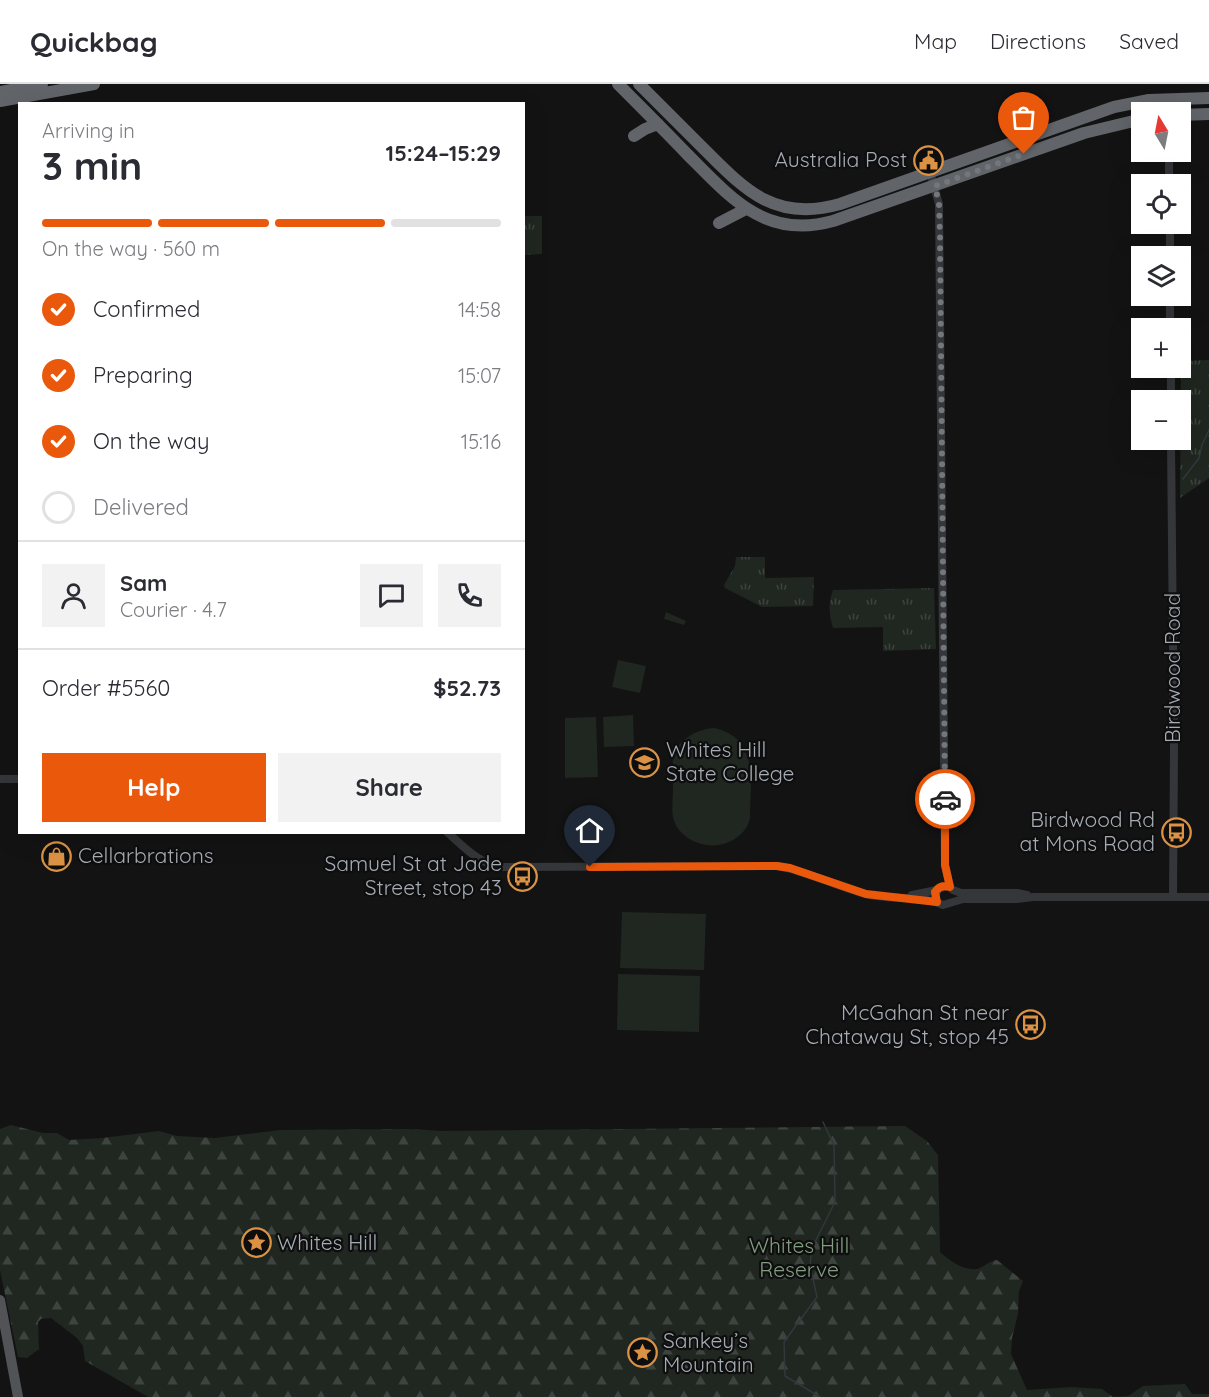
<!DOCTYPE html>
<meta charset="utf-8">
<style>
:root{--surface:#fff;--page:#f2f2f3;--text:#2b2b33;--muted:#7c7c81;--line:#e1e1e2;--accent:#ea580c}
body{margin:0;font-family:Quicksand,sans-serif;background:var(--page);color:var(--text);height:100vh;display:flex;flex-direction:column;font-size:22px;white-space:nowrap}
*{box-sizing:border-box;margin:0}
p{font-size:20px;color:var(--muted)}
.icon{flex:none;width:33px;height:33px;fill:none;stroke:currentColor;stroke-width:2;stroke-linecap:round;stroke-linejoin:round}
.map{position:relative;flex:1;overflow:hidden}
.sheet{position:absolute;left:18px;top:18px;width:507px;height:732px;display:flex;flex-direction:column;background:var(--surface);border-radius:0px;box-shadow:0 6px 24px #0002}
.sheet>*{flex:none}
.needle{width:39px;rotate:350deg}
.controls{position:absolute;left:1131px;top:18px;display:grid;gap:12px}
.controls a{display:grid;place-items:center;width:60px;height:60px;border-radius:0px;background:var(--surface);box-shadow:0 6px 24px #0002;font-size:30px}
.pin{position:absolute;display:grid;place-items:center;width:51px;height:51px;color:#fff;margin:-62px -26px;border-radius:50% 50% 50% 0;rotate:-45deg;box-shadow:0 0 6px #0007}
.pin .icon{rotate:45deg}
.courier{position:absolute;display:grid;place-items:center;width:60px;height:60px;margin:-30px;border:4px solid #ea580c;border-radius:50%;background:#fff;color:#222;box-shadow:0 2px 8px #0007}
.overview em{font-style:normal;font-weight:700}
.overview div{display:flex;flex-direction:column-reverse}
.overview{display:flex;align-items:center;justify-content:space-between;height:102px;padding:0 24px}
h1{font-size:39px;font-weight:700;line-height:45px}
.bar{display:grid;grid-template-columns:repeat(4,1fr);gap:9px 6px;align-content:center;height:72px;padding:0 24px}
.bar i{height:8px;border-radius:4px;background:var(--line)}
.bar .selected{background:var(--accent)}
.bar p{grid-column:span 4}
.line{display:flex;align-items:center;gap:15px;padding:0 24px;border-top:2px solid var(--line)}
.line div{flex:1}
.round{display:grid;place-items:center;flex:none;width:63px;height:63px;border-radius:0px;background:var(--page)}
ol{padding:0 24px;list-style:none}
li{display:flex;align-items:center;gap:18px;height:66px}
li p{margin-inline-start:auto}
li .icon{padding:6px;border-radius:50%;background:var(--accent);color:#fff;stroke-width:4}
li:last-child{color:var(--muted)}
li i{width:33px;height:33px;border:3px solid var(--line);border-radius:50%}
.cta{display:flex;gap:12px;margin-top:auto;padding:12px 24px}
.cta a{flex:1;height:69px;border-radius:0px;background:var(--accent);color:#fff;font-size:24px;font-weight:700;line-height:69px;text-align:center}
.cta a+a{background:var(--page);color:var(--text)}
header{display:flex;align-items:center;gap:36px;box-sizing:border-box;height:84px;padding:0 30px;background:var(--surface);border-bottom:2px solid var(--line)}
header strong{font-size:28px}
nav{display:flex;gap:33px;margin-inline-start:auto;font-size:21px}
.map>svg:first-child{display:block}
</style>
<header>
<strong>Quickbag</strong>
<nav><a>Map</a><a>Directions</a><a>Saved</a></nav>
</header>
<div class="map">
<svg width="1209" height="1313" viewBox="0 0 1209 1313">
<defs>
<pattern id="grass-tufts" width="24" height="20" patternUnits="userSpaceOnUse" patternTransform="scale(1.5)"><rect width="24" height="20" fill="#202620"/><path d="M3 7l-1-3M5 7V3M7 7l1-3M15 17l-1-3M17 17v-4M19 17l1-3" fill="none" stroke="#3d433e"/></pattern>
<pattern id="forest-firs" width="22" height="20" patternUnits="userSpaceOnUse" patternTransform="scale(1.5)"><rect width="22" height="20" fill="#202620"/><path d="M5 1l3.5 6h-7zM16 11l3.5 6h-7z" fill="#3d433e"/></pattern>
</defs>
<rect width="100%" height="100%" fill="#131314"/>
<path fill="url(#grass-tufts)" d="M524,132h18v38l-18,1z
M1209,276v118l-29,20 1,-137z
M736,473h29v21l49,-1 -1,29 -51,1 -37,-19 -1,-3 11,-19z
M934,504l2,61 -53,2v-24l-50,1c-4,-14 -5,-24 0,-38z"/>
<path fill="url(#forest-firs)" d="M11,1041l32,8h14l12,7 33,-2 57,-7 18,5 38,2 65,-8 129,-1 33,2 463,-5 22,15 11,14 2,97c10,9 26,21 40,16 6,-3 10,-7 17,-8l26,21 -4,10 -1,23 -6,24 -1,16 16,36 44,-3 31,2 11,8 15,-1 15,-10 42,-2 7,10h17v3h-1061l-63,-36 -2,-15 -6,-8 -26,-20 -10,1 -3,3 1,27 -12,9 -9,-1 -18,-87v-141z"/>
<path fill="#202620" d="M666,528l20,9 -2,4 -20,-6z
M618,576l28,6 -6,27 -28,-6z
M633,631l1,31 -30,1 -1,-30z
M596,633l2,60 -33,1v-60z
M714,644c46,10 36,54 36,90 -2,11 -11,20 -21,24 -19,9 -47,0 -55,-21 -3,-9 -1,-23 -1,-33 0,-10 -2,-22 1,-32 4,-17 24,-27 40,-28z
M622,828l84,2 -2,56 -84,-2z
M618,890l82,2 -1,56 -82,-2z"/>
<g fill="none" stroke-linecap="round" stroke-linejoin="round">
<path stroke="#30393d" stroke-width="1.5" d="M1183,395l16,-21 3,-13 7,-15
M820,1313l-35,-21 -1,-34 33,-45 -7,-32 2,-17 23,-46 -1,-57 -11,-23"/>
<path stroke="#343639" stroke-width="8" d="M1168,15v13
M1169,68v32
M930,88l9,32 6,661 5,22
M1170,140v32
M1170,212v32
M1171,284v32
M1171,356l3,309 -1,147
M0,695h20
M447,748c16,14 31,31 53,35l277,-1c30,5 59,20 88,28 26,7 53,0 78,11l20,-6h54l16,-2h176
M953,806l8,3h56l10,2
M912,811l25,-5
M937,818l-2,-6 4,-8 9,-2 5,4"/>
<path stroke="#515357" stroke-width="10" d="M0,1216l18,97"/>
<path stroke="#616469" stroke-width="12" d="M618,0c23,23 46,46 69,70 43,43 78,86 146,67l251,-88 58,-14
M639,0c21,21 41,41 62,62 43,43 73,77 139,58l274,-97 35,-7 60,-2
M0,8l42,-8
M0,17l94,-17
M1180,31l29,-1
M634,52l11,-7 13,-5
M719,139l27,-14"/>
</g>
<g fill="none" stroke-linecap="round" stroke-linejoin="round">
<path stroke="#73767b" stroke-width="6" stroke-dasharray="0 10.8" d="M945,715l-5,-563 -1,-32 -4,-18 89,-32"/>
<path stroke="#ea580c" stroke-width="8" d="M590,783l187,-1 13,2 76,26 71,8 -2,-10c4,-6 9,-7 15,-5l-5,-22v-66"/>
</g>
<defs>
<symbol id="civic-ring" viewBox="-11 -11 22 22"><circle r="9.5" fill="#0e0e0f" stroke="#db9244" stroke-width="1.5"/><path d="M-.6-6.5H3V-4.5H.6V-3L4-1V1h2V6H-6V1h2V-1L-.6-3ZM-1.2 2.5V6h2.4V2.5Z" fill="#db9244"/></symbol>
<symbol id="school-ring" viewBox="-11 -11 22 22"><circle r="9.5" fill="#0e0e0f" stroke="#db9244" stroke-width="1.5"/><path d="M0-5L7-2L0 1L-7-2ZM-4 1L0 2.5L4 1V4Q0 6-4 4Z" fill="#db9244"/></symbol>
<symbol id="bus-ring" viewBox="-11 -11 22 22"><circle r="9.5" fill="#0e0e0f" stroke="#db9244" stroke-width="1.5"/><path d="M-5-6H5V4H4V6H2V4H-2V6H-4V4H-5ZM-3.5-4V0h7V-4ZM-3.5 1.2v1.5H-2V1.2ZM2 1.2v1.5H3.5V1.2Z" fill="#db9244"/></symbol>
<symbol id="shop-ring" viewBox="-11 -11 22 22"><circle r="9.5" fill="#0e0e0f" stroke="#db9244" stroke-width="1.5"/><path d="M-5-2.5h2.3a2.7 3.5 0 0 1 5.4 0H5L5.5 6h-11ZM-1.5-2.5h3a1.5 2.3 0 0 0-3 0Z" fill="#db9244"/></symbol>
<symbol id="sight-ring" viewBox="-11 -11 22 22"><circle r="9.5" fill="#0e0e0f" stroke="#db9244" stroke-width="1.5"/><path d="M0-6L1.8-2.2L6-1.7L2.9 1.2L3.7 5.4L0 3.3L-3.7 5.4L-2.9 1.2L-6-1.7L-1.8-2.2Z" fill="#db9244"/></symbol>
</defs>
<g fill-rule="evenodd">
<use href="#civic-ring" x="912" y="60" width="33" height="33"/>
<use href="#school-ring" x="628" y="662" width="33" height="33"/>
<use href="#bus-ring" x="1160" y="732" width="33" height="33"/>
<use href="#shop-ring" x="40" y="756" width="33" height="33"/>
<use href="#bus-ring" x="506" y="776" width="33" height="33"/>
<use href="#bus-ring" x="1014" y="924" width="33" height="33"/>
<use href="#sight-ring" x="240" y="1142" width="33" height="33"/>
<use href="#sight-ring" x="626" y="1252" width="33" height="33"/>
</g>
<g text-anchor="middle" stroke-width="4.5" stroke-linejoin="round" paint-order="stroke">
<g font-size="21" fill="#a6acb3" stroke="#0e0e0f" text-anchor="end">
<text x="907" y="83">Australia Post</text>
<text x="666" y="673" text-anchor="start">Whites Hill<tspan x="666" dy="24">State College</tspan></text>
<text x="1155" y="743">Birdwood Rd<tspan x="1155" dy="24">at Mons Road</tspan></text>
<text x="78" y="779" text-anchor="start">Cellarbrations</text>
<text x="502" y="787">Samuel St at Jade<tspan x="502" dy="24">Street, stop 43</tspan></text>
<text x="1009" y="936">McGahan St near<tspan x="1009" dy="24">Chataway St, stop 45</tspan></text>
<text x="277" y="1166" text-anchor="start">Whites Hill</text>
<text x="663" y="1264" text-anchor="start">Sankey’s<tspan x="663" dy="24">Mountain</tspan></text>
</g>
<g font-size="21" fill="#a6acb3" stroke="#0e0e0f">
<text transform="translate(1173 584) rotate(-90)" y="7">Birdwood Road</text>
</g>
<g font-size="21" fill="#829c7f" stroke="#0e0e0f">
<text x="799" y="1169">Whites Hill<tspan x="799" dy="24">Reserve</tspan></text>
</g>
</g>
</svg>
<div class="controls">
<a><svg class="needle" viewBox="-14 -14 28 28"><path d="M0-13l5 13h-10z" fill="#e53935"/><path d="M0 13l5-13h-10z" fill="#7c7c81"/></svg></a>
<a><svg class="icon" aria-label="locate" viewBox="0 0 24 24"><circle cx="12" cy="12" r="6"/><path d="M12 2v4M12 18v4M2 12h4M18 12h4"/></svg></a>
<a><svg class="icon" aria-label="layers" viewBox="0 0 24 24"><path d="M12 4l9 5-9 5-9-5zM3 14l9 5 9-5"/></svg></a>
<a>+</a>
<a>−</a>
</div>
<div class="pin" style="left:1024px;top:70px;background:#ea580c"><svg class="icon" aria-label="bag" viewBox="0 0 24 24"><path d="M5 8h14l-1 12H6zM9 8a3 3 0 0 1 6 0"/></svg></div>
<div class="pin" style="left:590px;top:783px;background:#1f2937"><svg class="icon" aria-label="home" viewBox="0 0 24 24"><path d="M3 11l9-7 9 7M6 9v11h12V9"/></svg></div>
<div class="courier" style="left:945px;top:715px"><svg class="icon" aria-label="car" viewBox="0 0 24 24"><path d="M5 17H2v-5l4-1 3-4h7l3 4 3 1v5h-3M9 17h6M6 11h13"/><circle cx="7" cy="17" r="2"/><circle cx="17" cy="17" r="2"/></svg></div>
<section class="sheet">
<div class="overview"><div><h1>3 min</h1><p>Arriving in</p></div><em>15:24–15:29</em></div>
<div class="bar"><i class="selected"></i><i class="selected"></i><i class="selected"></i><i></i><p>On the way · 560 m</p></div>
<ol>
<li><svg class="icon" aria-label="check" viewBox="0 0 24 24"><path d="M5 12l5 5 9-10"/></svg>Confirmed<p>14:58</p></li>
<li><svg class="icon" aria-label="check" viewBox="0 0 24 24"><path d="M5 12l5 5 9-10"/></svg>Preparing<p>15:07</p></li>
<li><svg class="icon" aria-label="check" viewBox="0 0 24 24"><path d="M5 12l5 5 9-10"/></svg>On the way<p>15:16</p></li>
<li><i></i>Delivered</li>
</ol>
<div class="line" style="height:108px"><a class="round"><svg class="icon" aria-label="person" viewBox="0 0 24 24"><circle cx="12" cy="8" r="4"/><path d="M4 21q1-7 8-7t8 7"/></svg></a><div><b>Sam</b><p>Courier · 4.7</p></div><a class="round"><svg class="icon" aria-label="chat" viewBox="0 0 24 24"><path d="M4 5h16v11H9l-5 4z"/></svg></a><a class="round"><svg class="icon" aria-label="phone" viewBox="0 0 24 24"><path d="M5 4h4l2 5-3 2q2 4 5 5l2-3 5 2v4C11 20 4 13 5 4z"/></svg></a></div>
<div class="line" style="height:78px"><div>Order #5560</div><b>$52.73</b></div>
<div class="cta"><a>Help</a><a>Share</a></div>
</section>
</div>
